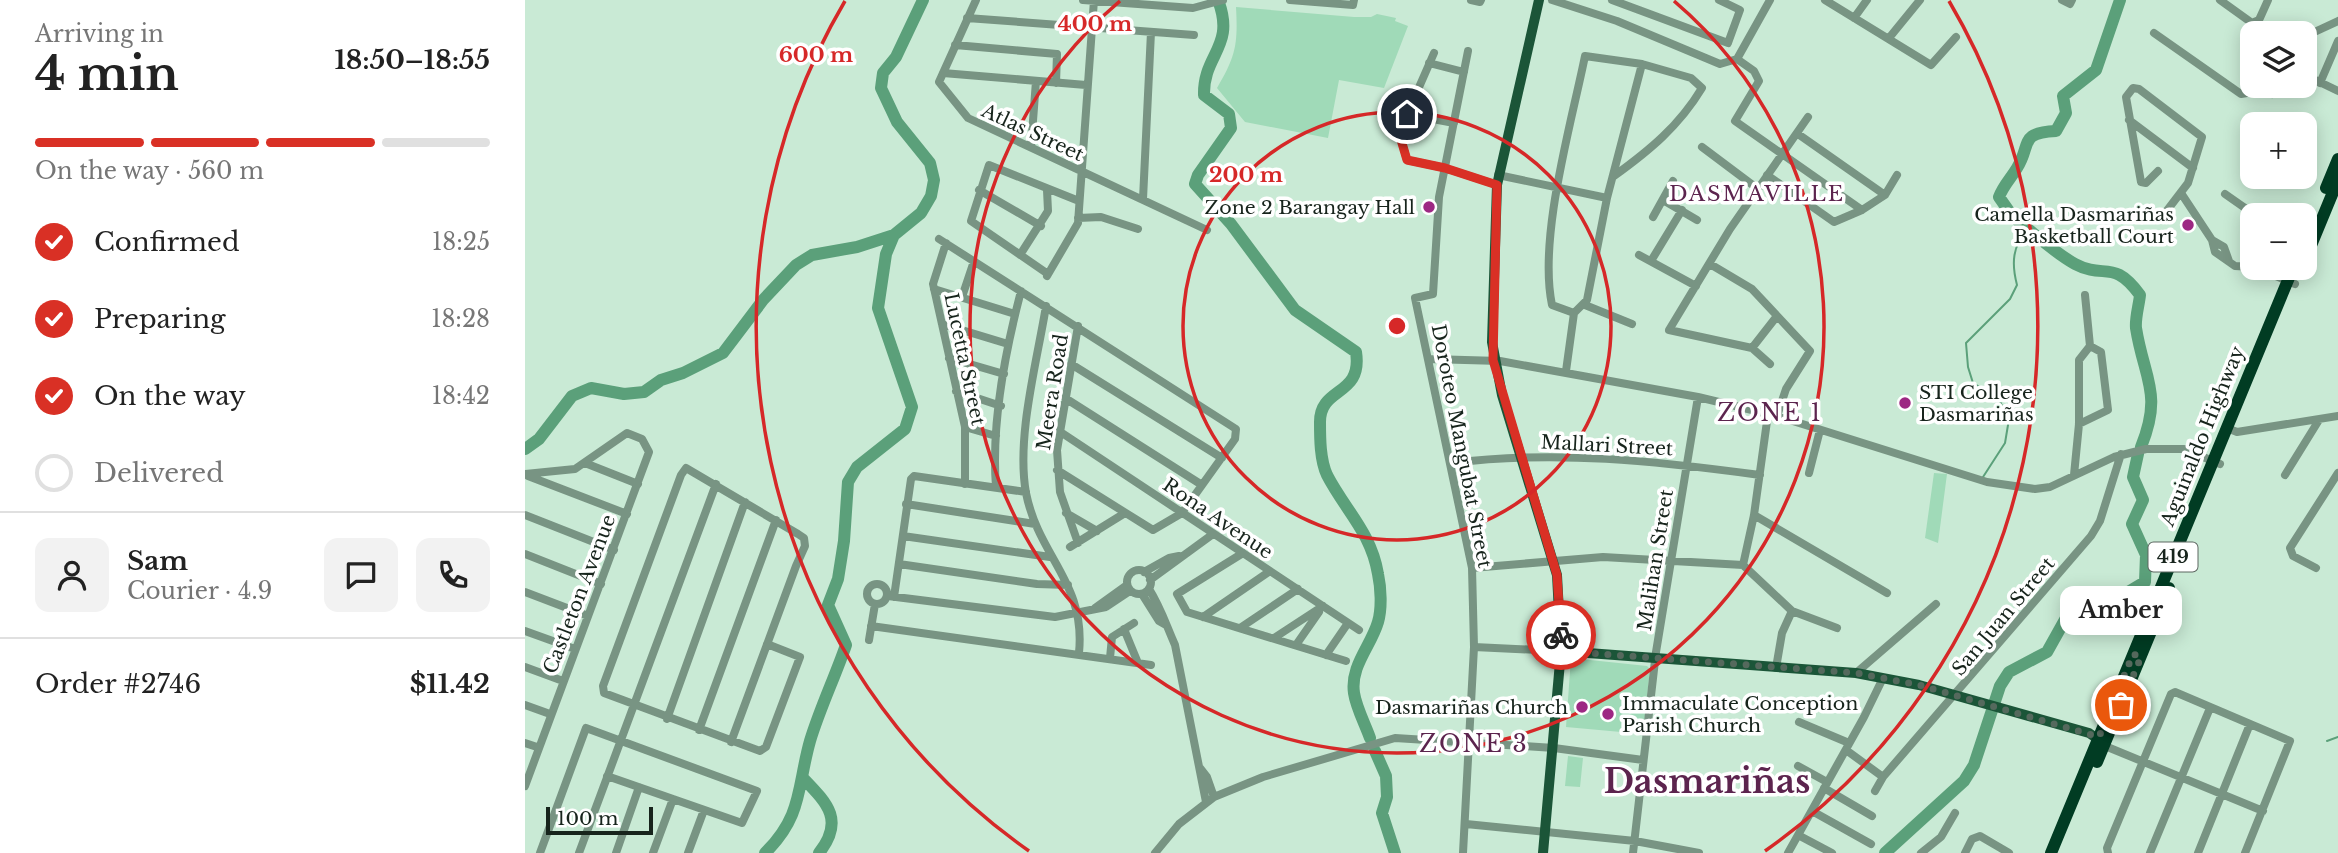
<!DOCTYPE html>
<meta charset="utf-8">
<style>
:root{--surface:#fff;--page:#f2f2f2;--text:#222;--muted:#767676;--line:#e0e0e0;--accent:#d93025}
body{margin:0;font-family:"Libre Baskerville",serif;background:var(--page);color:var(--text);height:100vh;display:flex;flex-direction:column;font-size:26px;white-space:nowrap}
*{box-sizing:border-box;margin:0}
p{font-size:23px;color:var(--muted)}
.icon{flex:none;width:38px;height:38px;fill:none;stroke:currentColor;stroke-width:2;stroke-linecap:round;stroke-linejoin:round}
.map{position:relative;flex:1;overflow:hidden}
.panel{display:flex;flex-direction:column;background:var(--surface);width:525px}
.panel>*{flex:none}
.tools{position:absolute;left:1715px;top:21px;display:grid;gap:14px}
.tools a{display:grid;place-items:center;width:77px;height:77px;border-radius:14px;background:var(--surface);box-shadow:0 4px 18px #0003;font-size:35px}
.scale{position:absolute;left:21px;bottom:18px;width:107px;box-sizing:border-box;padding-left:7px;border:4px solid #17241c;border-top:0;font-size:19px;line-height:24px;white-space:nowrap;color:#17241c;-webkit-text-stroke:5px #fff;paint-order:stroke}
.pin{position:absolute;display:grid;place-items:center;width:60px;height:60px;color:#fff;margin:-30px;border:4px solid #fff;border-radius:50%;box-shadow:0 2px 7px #0007}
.courier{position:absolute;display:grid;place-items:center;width:70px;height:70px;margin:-35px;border:5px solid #d93025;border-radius:50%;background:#fff;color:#222;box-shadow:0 2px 9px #0007}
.bubble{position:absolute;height:49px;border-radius:14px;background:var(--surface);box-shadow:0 4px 18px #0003;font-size:23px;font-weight:700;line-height:49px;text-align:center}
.headline em{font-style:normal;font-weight:700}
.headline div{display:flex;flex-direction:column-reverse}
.headline{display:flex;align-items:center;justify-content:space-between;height:119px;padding:0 35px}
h1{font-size:46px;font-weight:700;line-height:52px}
.bar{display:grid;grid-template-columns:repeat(4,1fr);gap:10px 7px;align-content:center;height:84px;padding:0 35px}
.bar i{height:9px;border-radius:5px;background:var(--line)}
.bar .active{background:var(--accent)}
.bar p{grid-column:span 4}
.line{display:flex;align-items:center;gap:18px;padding:0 35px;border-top:2px solid var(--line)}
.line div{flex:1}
.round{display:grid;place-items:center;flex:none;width:74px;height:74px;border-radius:14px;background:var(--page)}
ol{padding:0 35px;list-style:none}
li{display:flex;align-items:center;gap:21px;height:77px}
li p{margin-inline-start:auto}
li .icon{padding:7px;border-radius:50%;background:var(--accent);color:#fff;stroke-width:4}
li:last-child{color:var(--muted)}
li i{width:38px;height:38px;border:4px solid var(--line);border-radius:50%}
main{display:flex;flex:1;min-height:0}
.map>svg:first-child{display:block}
</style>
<main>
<section class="panel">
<div class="headline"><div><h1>4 min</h1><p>Arriving in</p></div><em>18:50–18:55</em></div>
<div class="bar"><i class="active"></i><i class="active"></i><i class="active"></i><i></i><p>On the way · 560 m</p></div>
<ol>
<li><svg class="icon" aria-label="check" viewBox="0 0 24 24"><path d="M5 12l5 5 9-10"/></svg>Confirmed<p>18:25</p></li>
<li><svg class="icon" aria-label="check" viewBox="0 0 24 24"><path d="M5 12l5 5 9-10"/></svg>Preparing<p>18:28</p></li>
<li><svg class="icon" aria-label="check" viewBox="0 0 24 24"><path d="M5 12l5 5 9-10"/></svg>On the way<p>18:42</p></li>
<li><i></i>Delivered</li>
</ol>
<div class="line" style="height:126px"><a class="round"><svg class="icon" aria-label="person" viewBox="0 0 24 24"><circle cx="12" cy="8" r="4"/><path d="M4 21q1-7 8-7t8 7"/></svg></a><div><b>Sam</b><p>Courier · 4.9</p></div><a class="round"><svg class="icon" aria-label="chat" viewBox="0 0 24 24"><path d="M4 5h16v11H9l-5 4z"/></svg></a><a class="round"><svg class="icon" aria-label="phone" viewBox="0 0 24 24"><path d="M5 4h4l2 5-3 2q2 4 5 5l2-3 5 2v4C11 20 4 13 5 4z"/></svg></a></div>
<div class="line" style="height:91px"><div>Order #2746</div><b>$11.42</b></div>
</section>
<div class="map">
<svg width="1813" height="853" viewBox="0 0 1813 853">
<rect width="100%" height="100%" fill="#c9ead5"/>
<path fill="#a0dab8" d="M711,7l118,10h17l6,-3 19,4 -1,3 13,5 -24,62 -45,-8 -11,58 -83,-16 -28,-34c19,-32 21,-44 19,-81z
M1409,473l13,1 -9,69 -13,-5z
M1046,658l76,8 3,3 -7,65 -77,-7z
M1043,756l15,2 -3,29 -15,-1z"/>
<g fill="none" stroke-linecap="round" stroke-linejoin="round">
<path stroke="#5ba07a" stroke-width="2" d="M1458,477l22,-34 4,-24 -11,-21 -25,-15 -5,-16 -2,-24 44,-44 7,-14c-6,-23 -4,-38 10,-57
M1802,741l11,-4"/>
<path stroke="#5ba07a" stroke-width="12" d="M693,0c18,47 -15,54 -14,95l25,19 2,14 -33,47 -3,9 36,40 64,86 61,42c7,45 -36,34 -36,70 0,16 0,38 7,53 18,35 44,57 51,99 3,14 4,34 0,48 -7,24 -28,44 -24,71 2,14 11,31 16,45
M1488,217l-14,-20c4,-11 12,-19 18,-29 15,-24 1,-35 39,-37l10,-18 -3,-17 33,-26 24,-70
M1493,221c18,14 37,32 57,43 30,16 38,-6 65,31 -1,10 -5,23 -4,33 8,51 27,65 5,119
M0,449l14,-10 33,-43 19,-8 33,6 20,-2 17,-12 22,-7 40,-20 40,-53 33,-35 16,-10 45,-8 37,-12 27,-22 10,-17 3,-16 -4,-17 -33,-41 -16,-34 2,-15 13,-16 27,-57
M850,751l11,25 1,21 -5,16 13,40
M278,778c24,25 42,42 16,75
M240,853c38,-37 32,-66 45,-112 10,-33 25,-64 36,-96l-18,-40 10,-26 6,-38 4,-59 9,-15 48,-38 7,-22 -34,-99 8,-54 8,-19
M1360,853l79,-72 10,-16 26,-79 9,-14 38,-20 19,-34 10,-10 19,-10 30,-4 20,-12 1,-27 -14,-31 11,-24 -10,-23 5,-23"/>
<path stroke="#789483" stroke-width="8" d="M451,0l-37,82 29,36 239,112
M558,0l110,8 30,-8
M765,0l63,5 1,-5
M946,0l9,2 1,-2
M1027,0l65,21 103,43 17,-5 33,-59
M1087,0l116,43 12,-33 -21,-10
M1300,0l106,65 25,-28
M1537,0l8,4 2,-4
M1695,0l32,23 7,-3 9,-20
M442,18l227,17
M1329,18l13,-18
M1629,33l87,61 6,-1 5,-7
M1364,38l31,-38
M1780,39l3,-4 30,-14
M430,45l102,9 -1,29
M909,53l-35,80 8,27 38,8 52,17
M1212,59l17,12 5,10 -24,40 127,89
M904,63l35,9
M418,73l143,12
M1780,75l33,16
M1795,83l18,-42
M1747,94l5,-8
M882,114l47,9
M1604,120l64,48
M506,147l5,-66
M1177,147l56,42
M1633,171l-12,12 -5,-1 -15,-85 7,-9 6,1 63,48 -14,46 -26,34
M973,175l109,23
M1242,175l67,47 28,-12 23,-15 -87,-61
M1089,176c36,-26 65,-50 88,-88l-11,-10 -49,-14
M454,190l62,36
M1656,193l31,47 3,12 20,14 17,1
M1700,194l30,21
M1360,195l12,-20
M618,199l8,-167
M1138,200l34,20
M1128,217l20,-36
M553,218l23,-1 37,12
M414,239l297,190 -1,10 -53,74 -29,17 -96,-60
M1687,240l12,7 5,14
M421,243l-13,41 32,143v57
M495,255l28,-44 -1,-21
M1114,255l57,31
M1126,261l31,-51
M1185,264l42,25 58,62 -24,38 -9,27
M1732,268l38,16
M523,274l-77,-53 18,-56 90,36
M522,276l31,-53 16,-223
M409,289l81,25
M437,297l12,-36
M1060,305l47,19
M521,306c-9,56 -30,131 -20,187 13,65 60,89 53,160
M417,324l66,20
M1227,348l25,-32
M424,358l55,16
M905,359l70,2 198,36 79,19 210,66 48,7 15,-2 64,-30 32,-8h38l36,15
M546,364l151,94
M1245,364l-18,-16 -83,-18 61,-101 78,-112
M1041,371l8,-58 -22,-8c-14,-67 19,-180 33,-249l57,8 -35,134 -20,102 -13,13
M431,391l45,15
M540,398l137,87
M1554,424l29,-14 -7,-58 -11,-6 -5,-51
M440,427l31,9
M1702,428l10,4 101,-16
M534,431l300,199
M60,463l53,21
M927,463c104,-13 204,-2 308,12
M1284,473l11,-43
M0,474l50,-5 52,-36 15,6 7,13 -124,334
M1549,475l5,-51v-64l11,-14
M1760,475l34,-55
M3,476l99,38
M471,487c-5,-63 9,-135 25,-196
M381,504l129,20
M541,513l31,18
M0,515l89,35
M1229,515l133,78
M378,536l147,21
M553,543l-18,-51 -3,-42 21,-124
M545,547l55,-34
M718,553l-66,41 10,18 159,49
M0,554l76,30
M374,564l138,20 31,1
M1218,565l11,-50 14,-101
M1218,565l49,46 -10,22 -6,35
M947,568l131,-11 140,8
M1791,568l-23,-12 -3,-8 48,-75
M602 582a12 12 0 1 1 24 0a12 12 0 1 1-24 0Z
M619,572l25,-14 10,-2
M625,580l63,-46
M342 594a10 10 0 1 1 20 0a10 10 0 1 1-20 0Z
M624,589c12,19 17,36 26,56l31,157
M0,592l63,24
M617,594l17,27 7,4
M363,596l167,21 51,-10 24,-16
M369,597l17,-118 3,-3 112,16
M570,608l32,-23
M1267,611l45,17
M678,617l67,-46
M346,626l280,39
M715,628l58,-39
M599,629l14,34
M0,631l50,18
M749,638l49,-32
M344,640l6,-36
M771,645l23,-33
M949,647l87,4
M801,655l22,-32
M585,658l2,-21 22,-14
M0,667l38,14
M1331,673l80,-69
M0,705l25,9
M142,719l78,-217
M1274,722l50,21
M174,730l77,-210
M206,742l65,-176 9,-20 -1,-8 -6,-4 -112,-66 -5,7 -78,211 1,7 156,58 6,-4 34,-90 -33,-13
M0,743l12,4
M1580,746l158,65
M1321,750l37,27
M1273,766l29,16
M675,768l7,9 7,20
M1299,788l48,28
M1350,791l8,-14 208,-241 9,-15 21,-67
M1287,811l59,33
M941,824l169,17 64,12
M1273,835l34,18
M15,853l46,-125 171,63 -15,32 -135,-47
M54,853l137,-369
M91,853l23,-66
M128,853l20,-54
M163,853l16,-43
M630,853l24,-29 35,-27 49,-20 132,-39 159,10 89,12
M938,853l11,-206 -2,-79 -57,-270 18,-4 6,-97 29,-146
M1108,853l23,-201 42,-255
M1263,853l76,-136 19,-39
M1396,853l20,-16 14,-24
M1440,853l7,-14 8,-3 29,17
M1583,853l-1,-5 64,-154 4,-2 115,49 -45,112
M1625,853l60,-145
M1673,853l52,-129"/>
<path stroke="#1b5538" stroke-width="10" d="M1014,0l-42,185 -5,157 10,53 55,180 4,76 -18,202
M1036,651l295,22 63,12 170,48 13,9"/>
<path stroke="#013c23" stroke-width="12" d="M1801,188l12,-29
M1780,260l33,-80
M1572,762l72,-174
M1526,853l242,-585"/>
</g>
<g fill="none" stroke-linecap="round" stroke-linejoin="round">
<path stroke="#55695d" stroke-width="7" stroke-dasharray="0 12.6" d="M1036,635v16l295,22 63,12 180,52 34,-83 8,3 -20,48"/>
<path stroke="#d93025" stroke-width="9" d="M882,114l-8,19 8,27 38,8 52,17 -4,175 64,215 4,60"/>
</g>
<g fill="none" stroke="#d62828" stroke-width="3.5">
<circle cx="872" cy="326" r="214"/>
<path d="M1149 1A427 427 0 1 1 595 1"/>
<path d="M504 851A641 641 0 0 1 320 1M1424 1A641 641 0 0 1 1240 851"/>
</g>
<g fill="#9d2883" stroke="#fff" stroke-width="2.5">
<circle cx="904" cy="207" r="7"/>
<circle cx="1663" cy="225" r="7"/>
<circle cx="1380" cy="403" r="7"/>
<circle cx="1057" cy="707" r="7"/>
<circle cx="1083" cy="714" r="7"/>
</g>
<g text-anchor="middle" stroke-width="7" stroke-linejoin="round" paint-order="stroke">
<rect fill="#fff" stroke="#5d6660" stroke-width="2" x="1623.5" y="542.5" width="49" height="29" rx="5"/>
<g font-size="18" font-weight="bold" fill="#17241c">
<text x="1648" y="563">419</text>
</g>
<g font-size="19" fill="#17241c" stroke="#fff">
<text transform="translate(508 132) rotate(25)" y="7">Atlas Street</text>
<text transform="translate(440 359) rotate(78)" y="7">Lucetta Street</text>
<text transform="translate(527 392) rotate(-81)" y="7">Meera Road</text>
<text transform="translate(1677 436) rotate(-68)" y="7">Aguinaldo Highway</text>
<text transform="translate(1082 445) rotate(3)" y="7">Mallari Street</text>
<text transform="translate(937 446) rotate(79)" y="7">Doroteo Mangubat Street</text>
<text transform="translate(693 518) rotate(34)" y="7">Rona Avenue</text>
<text transform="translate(1130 560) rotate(-81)" y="7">Malihan Street</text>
<text transform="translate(54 594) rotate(-69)" y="7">Castleton Avenue</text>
<text transform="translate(1478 616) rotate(-50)" y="7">San Juan Street</text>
</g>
<g font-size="19" fill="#17241c" stroke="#fff" text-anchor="end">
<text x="890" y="214">Zone 2 Barangay Hall</text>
<text x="1649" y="221">Camella Dasmariñas<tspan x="1649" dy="22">Basketball Court</tspan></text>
<text x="1394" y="399" text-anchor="start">STI College<tspan x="1394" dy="22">Dasmariñas</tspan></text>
<text x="1097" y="710" text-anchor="start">Immaculate Conception<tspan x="1097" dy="22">Parish Church</tspan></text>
<text x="1043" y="714">Dasmariñas Church</text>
</g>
<g font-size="21" letter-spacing="2" fill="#5c244e" stroke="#fff">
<text x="1232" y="201">DASMAVILLE</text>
</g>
<g font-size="23" letter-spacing="2" fill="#5c244e" stroke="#fff">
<text x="1245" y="421">ZONE 1</text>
<text x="949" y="752">ZONE 3</text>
</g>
<g font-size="33" font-weight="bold" fill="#5c244e" stroke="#fff">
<text x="1182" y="793">Dasmariñas</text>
</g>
</g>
<circle cx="872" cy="326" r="10" fill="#d62828" stroke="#fff" stroke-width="3.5"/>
<g font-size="21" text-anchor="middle" font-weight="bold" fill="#d62828" stroke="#fff" stroke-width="7" stroke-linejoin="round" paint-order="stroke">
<text x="570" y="31">400 m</text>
<text x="291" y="62">600 m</text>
<text x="721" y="182">200 m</text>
</g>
</svg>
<div class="tools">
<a><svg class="icon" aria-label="layers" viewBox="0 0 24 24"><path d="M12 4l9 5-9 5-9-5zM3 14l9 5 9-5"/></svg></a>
<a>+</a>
<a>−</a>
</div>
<div class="scale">100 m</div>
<div class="pin" style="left:1596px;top:705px;background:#ea580c"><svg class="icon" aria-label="bag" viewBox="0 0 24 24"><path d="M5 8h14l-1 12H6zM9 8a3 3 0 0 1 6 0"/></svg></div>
<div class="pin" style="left:882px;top:114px;background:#1f2937"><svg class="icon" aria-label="home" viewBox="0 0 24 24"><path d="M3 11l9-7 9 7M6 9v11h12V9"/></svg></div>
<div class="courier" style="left:1036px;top:635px"><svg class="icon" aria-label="bike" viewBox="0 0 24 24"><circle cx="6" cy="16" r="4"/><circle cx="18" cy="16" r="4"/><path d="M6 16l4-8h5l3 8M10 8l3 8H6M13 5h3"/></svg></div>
<div class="bubble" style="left:1535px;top:586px;width:122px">Amber</div>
</div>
</main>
